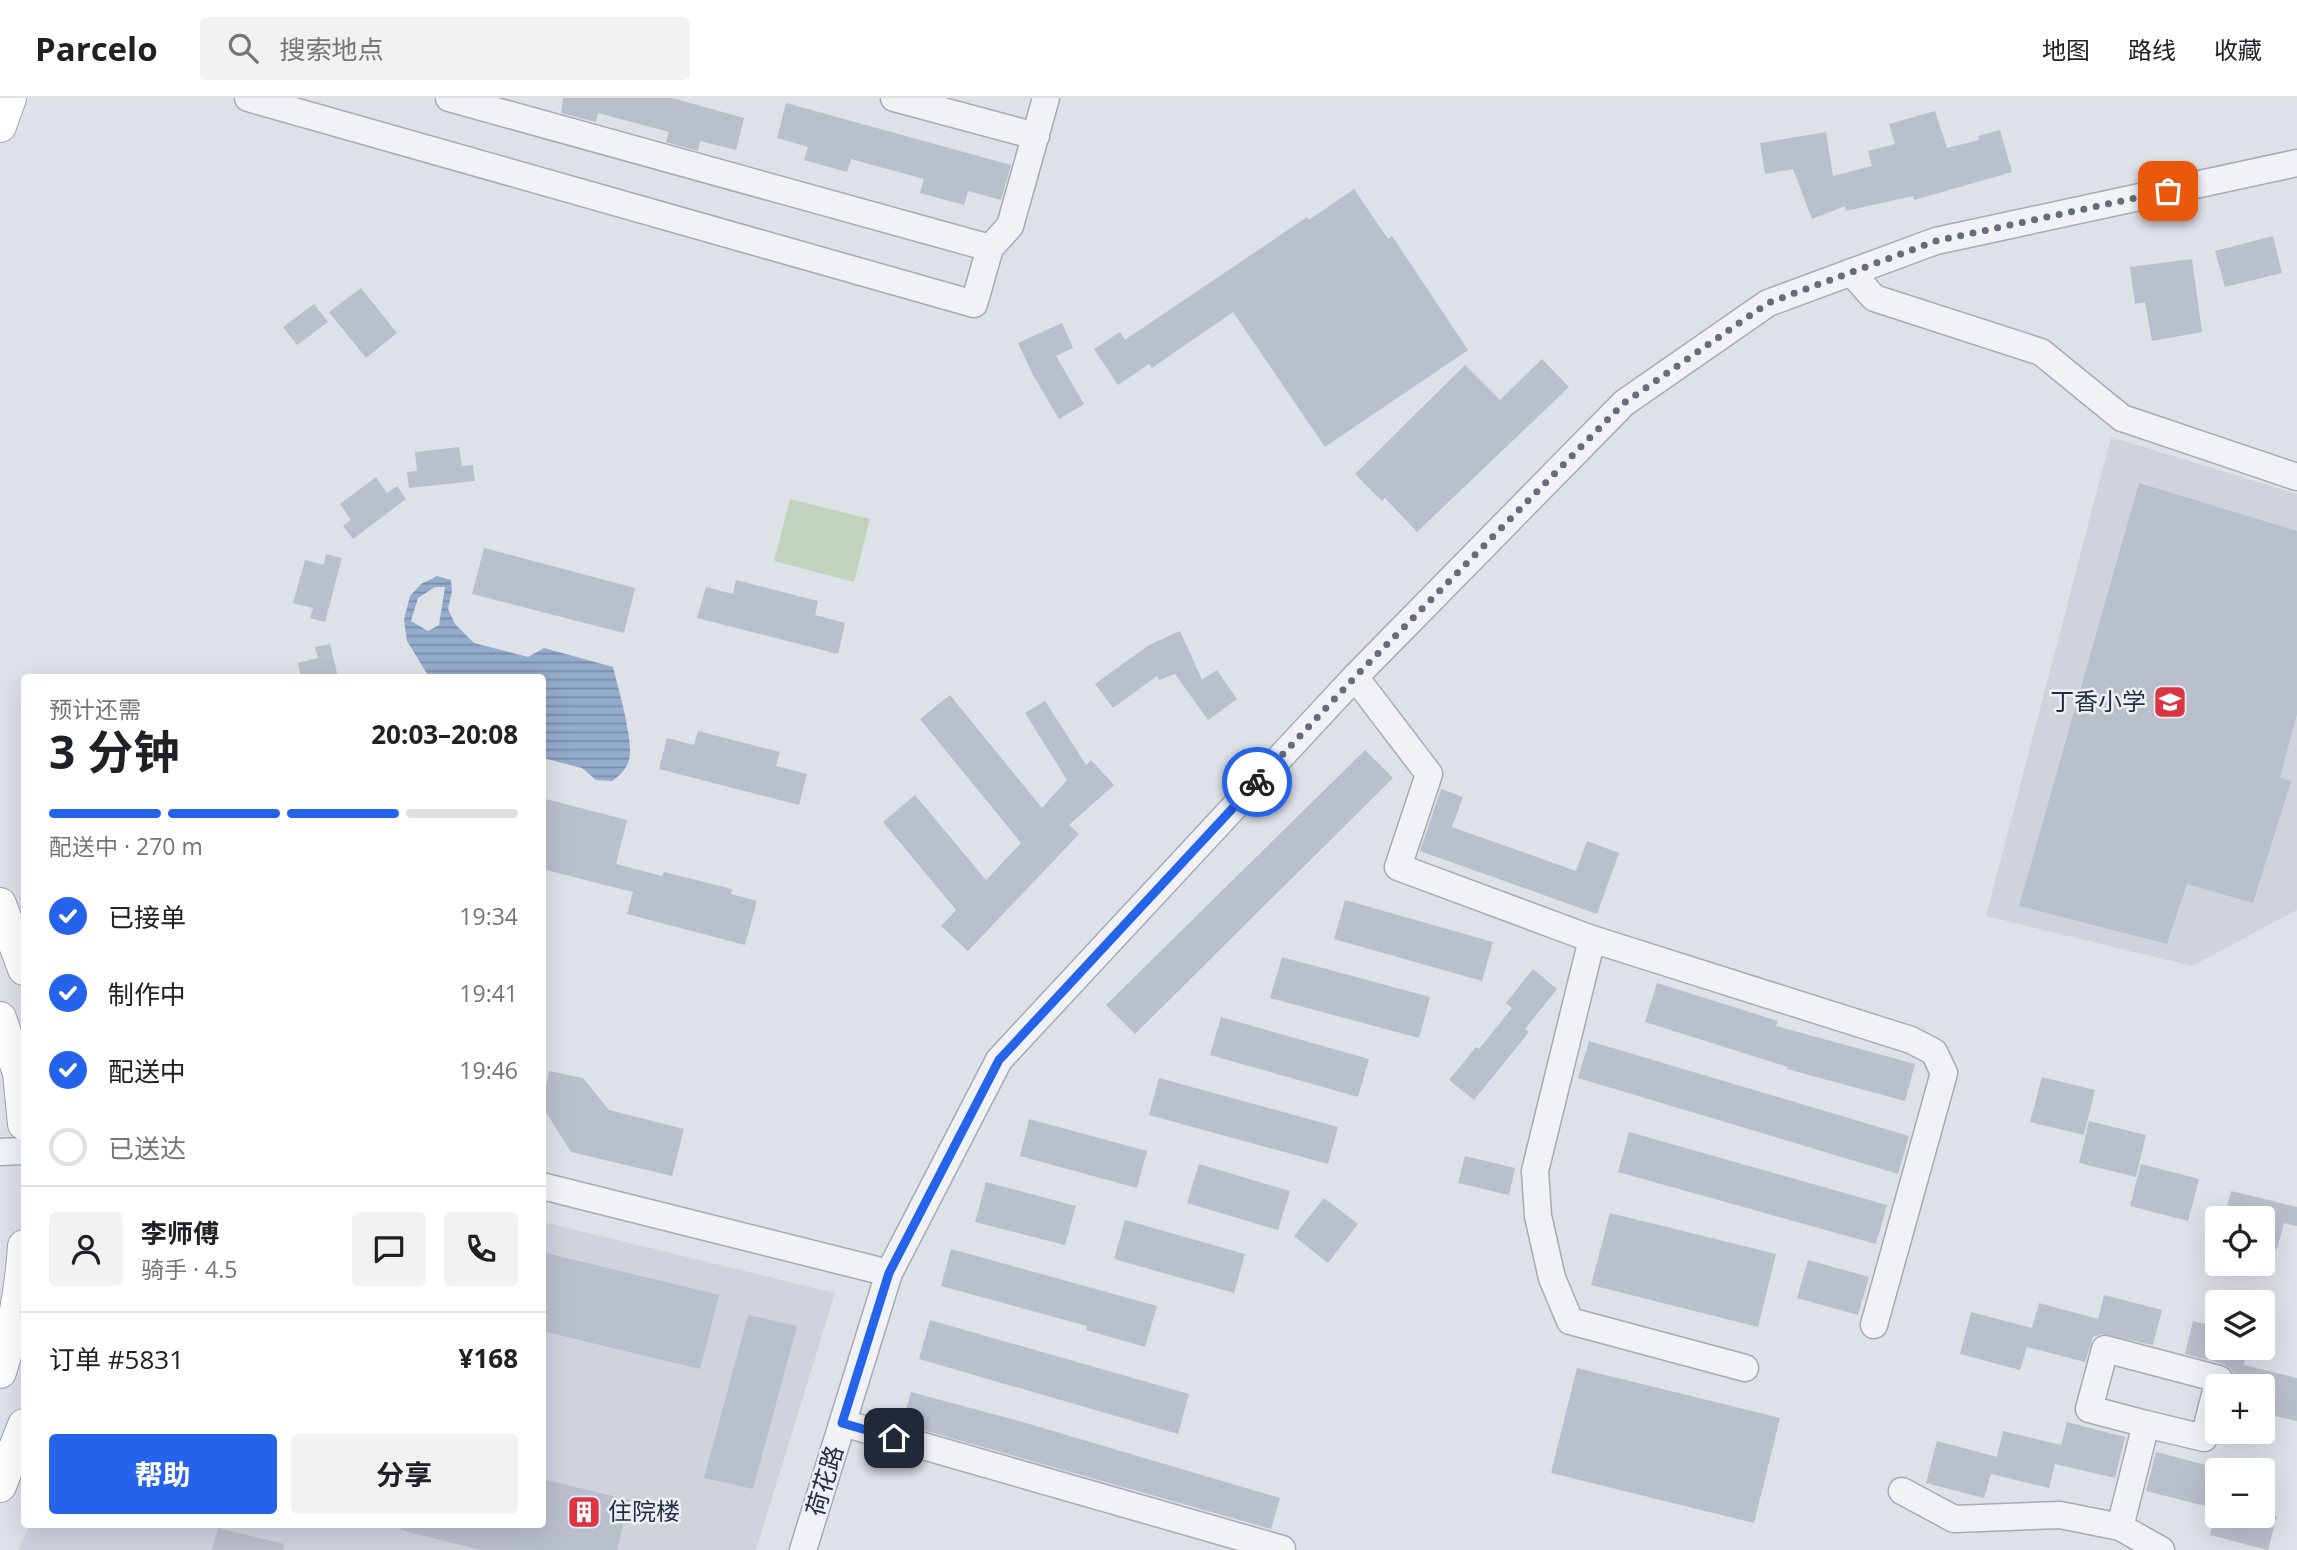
<!DOCTYPE html>
<html lang="zh">
<meta charset="utf-8">
<style>
:root{--surface:#fff;--page:#f2f2f2;--text:#202124;--muted:#757577;--line:#e0e0e0;--accent:#2563eb}
body{margin:0;font-family:"Open Sans","Noto Sans SC",sans-serif;background:var(--page);color:var(--text);height:100vh;display:flex;flex-direction:column;font-size:26px;white-space:nowrap}
*{box-sizing:border-box;margin:0}
p{font-size:23px;color:var(--muted)}
.icon{flex:none;width:38px;height:38px;fill:none;stroke:currentColor;stroke-width:2;stroke-linecap:round;stroke-linejoin:round}
.map{position:relative;flex:1;overflow:hidden}
.panel{position:absolute;left:21px;top:576px;width:525px;height:854px;display:flex;flex-direction:column;background:var(--surface);border-radius:7px;box-shadow:0 7px 28px #0002}
.panel>*{flex:none}
.controls{position:absolute;left:2205px;top:1108px;display:grid;gap:14px}
.controls a{display:grid;place-items:center;width:70px;height:70px;border-radius:7px;background:var(--surface);box-shadow:0 7px 28px #0002;font-size:35px}
.pin{position:absolute;display:grid;place-items:center;width:60px;height:60px;color:#fff;margin:-30px;border-radius:14px;box-shadow:0 4px 10px #0006}
.courier{position:absolute;display:grid;place-items:center;width:70px;height:70px;margin:-35px;border:5px solid #2563eb;border-radius:50%;background:#fff;color:#222;box-shadow:0 2px 9px #0007}
.summary em{font-style:normal;font-weight:700}
.summary div{display:flex;flex-direction:column-reverse}
.summary{display:flex;align-items:center;justify-content:space-between;height:119px;padding:0 28px}
h1{font-size:46px;font-weight:700;line-height:52px}
.bar{display:grid;grid-template-columns:repeat(4,1fr);gap:10px 7px;align-content:center;height:84px;padding:0 28px}
.bar i{height:9px;border-radius:5px;background:var(--line)}
.bar .on{background:var(--accent)}
.bar p{grid-column:span 4}
.line{display:flex;align-items:center;gap:18px;padding:0 28px;border-top:2px solid var(--line)}
.line div{flex:1}
.round{display:grid;place-items:center;flex:none;width:74px;height:74px;border-radius:7px;background:var(--page)}
ol{padding:0 28px;list-style:none}
li{display:flex;align-items:center;gap:21px;height:77px}
li p{margin-inline-start:auto}
li .icon{padding:7px;border-radius:50%;background:var(--accent);color:#fff;stroke-width:4}
li:last-child{color:var(--muted)}
li i{width:38px;height:38px;border:4px solid var(--line);border-radius:50%}
.button{display:flex;gap:14px;margin-top:auto;padding:14px 28px}
.button a{flex:1;height:80px;border-radius:7px;background:var(--accent);color:#fff;font-size:28px;font-weight:700;line-height:80px;text-align:center}
.button a+a{background:var(--page);color:var(--text)}
header{display:flex;align-items:center;gap:42px;box-sizing:border-box;height:98px;padding:0 35px;background:var(--surface);border-bottom:2px solid var(--line)}
header strong{font-size:33px}
nav{display:flex;gap:38px;margin-inline-start:auto;font-size:24px}
.search{width:490px;height:63px;background:var(--page);display:flex;align-items:center;gap:18px;box-sizing:border-box;padding:0 24px;border-radius:7px;color:var(--muted);font-size:26px}
.map>svg:first-child{display:block}
</style>
<header>
<strong>Parcelo</strong>
<div class="search"><svg class="icon" aria-label="search" viewBox="0 0 24 24"><circle cx="10" cy="10" r="6"/><path d="M15 15l6 6"/></svg>搜索地点</div>
<nav><a>地图</a><a>路线</a><a>收藏</a></nav>
</header>
<div class="map">
<svg width="2297" height="1452" viewBox="0 0 2297 1452">
<defs>
<pattern id="water-rules" width="6" height="5" patternUnits="userSpaceOnUse" patternTransform="scale(1.75)"><rect width="6" height="5" fill="#94accc"/><path d="M0 2.5h6" fill="none" stroke="#798ca7"/></pattern>
</defs>
<rect width="100%" height="100%" fill="#dde1e8"/>
<path fill="#cfd3de" d="M2111,339l186,57v416l-105,56 -206,-50z
M543,1124l292,71 -79,257h-738l12,-26h512z"/>
<path fill="#c1d3bd" d="M790,401l80,20 -16,63 -80,-21z"/>
<path fill="url(#water-rules)" fill-rule="evenodd" d="M437,478l14,4 1,11 -4,18 7,15 19,19 54,14 16,-9 69,19c5,21 21,73 16,93 -2,9 -10,16 -17,21l-16,-1 -14,-12 -39,-10 -1,-81h-113l-22,-36 -3,-21 6,-24 11,-12zM435,489h10l-6,38 -11,6 -17,-10 7,-23z"/>
<path fill="#babfcc" d="M563,0h109l72,20 -8,32 -36,-9 -2,10 -32,-9 3,-10 -71,-19 -2,9 -35,-9z
M786,5l225,62 -10,35 -33,-9 -4,14 -44,-12 4,-14 -73,-20 -4,13 -43,-12 4,-13 -31,-9z
M1935,13l12,37 32,-8 -1,-4 22,-6 12,42 -98,28 -1,-4 -67,15 -1,-5 -33,13 -19,-50 -28,5 -5,-31 66,-11 7,44 39,-10 -4,-15 27,-7 -6,-20z
M1354,91l34,50 4,-3 76,114 -143,97 -92,-135 -81,56 -3,-4 -31,21 -24,-36 26,-17 5,8 182,-123 2,3z
M2273,138l9,37 -57,14 -10,-36z
M2192,161l10,73 -50,9 -7,-39 -10,2 -5,-37z
M361,190l36,45 -31,25 -37,-46z
M314,206l14,18 -31,23 -14,-18z
M1062,225l11,25 -17,8 28,48 -25,15 -26,-44 -15,-32z
M1542,261l27,28 -152,145 -32,-34 -3,3 -27,-27 110,-109 35,35z
M459,349l3,19 11,-1 2,16 -66,7 -2,-16 10,-1 -2,-19z
M376,379l11,16 10,-7 9,13 -53,40 -10,-13 8,-6 -11,-16z
M2139,385l158,48v183l-17,63 11,4 -38,122 -66,-19 -20,60 -148,-38z
M484,450l151,40 -11,45 -152,-39z
M326,456l16,4 -17,64 -15,-4 3,-10 -20,-5 12,-43 19,5z
M736,482l82,21 -3,14 30,8 -7,31 -141,-36 9,-31 27,7z
M1180,533l22,49 15,-10 20,29 -29,21 -33,-46 -16,6 -2,-4 -44,32 -18,-24 54,-39z
M330,546l8,33h-37l-3,-14 20,-5 -3,-11z
M950,597l92,113 25,-28 -42,-67 20,-12 41,64 5,-5 23,25 -45,40 10,9 -111,117 -27,-25 15,-16 -73,-88 32,-27 71,85 35,-37 -101,-124z
M698,633l82,21 -4,14 31,8 -8,31 -140,-36 8,-31 27,7z
M1365,652l28,28 -258,256 -29,-29z
M1441,691l22,8 -11,30 124,44 11,-30 32,12 -22,61 -177,-63z
M542,700l85,22 -11,44 46,12 2,-4 68,17 -1,5 26,7 -12,44 -118,-31 6,-22 -91,-23z
M1345,802l148,42 -11,39 -148,-42z
M1282,859l148,40 -11,41 -149,-40z
M1533,871l24,20 -32,40 4,3 -55,68 -25,-20 27,-33 3,2 33,-41 -6,-5z
M1657,885l121,38 -2,5 139,38 -10,37 -118,-32 1,-2 -143,-45z
M1221,919l148,42 -11,38 -148,-42z
M1589,943l320,95 -11,38 -320,-96z
M549,973l34,7 26,32 75,19 -12,47 -101,-24 -29,-46z
M2042,979l53,13 -11,45 -54,-13z
M1159,980l179,49 -10,37 -179,-49z
M1029,1021l118,32 -10,37 -117,-32z
M2089,1023l57,14 -10,42 -57,-14z
M1629,1034l258,73 -11,39 -258,-72z
M1465,1058l50,12 -6,27 -51,-12z
M1199,1066l91,27 -12,39 -91,-27z
M2141,1066l58,15 -11,42 -58,-15z
M986,1084l90,24 -11,39 -90,-23z
M2231,1093l66,16v19l-13,-3 -7,26 -14,-4v-27h-39z
M1324,1100l34,26 -30,39 -34,-27z
M1610,1115l166,41 -18,73 -167,-42z
M1125,1122l120,34 -11,39 -120,-34z
M951,1151l206,57 -12,41 -59,-17 1,-4 -146,-40z
M542,1154l177,43 -19,74 -158,-38z
M1808,1162l61,17 -11,38 -61,-17z
M2104,1197l58,15 -9,35 -51,-11 -9,3 -8,25 -58,-15 -7,23 -60,-16 11,-42 61,16 7,-25 59,16z
M748,1217l49,11 -44,163 -49,-11z
M930,1222l259,74 -11,40 -259,-75z
M2193,1223l24,6v21h31l-7,29 -7,-2 -4,-7 -6,-4 -39,-10z
M2244,1267l53,13v43l-34,-8v-27h-24z
M1577,1270l203,50 -26,105 -203,-50z
M911,1294l115,31 254,75 -9,31 -369,-105z
M2067,1324l58,15 -10,41 -60,-14 -6,24 -58,-14 -7,24 -58,-15 11,-42 60,16 6,-26 58,14z
M2156,1354l61,16v41l-71,-18z
M542,1381l87,21 -12,50h-136l-80,-20 1,-6h140z
M2215,1418h62l-9,34 -58,-15z
M218,1430l66,16 -1,6h-71z"/>
<g fill="none" stroke-linecap="round" stroke-linejoin="round">
<defs>
<path id="minor" d="M248,0l726,206 16,-56 20,-22 36,-128
M449,0l541,150
M894,0l142,38
M1851,174l23,26 167,54 81,66 175,59
M1355,579l74,97 -31,93 194,72 -57,232 3,45 14,62 18,43 175,47
M1592,841l319,101 23,12 10,21 -70,252
M0,1054l24,-1
M542,1088l347,87
M843,1325l439,126
M1902,1393l52,28 106,-4 60,12 41,23
M2120,1429l26,-103 58,14 15,-59 -114,-30 -16,60 57,15
M803,1452l86,-277 110,-213 356,-383 269,-274 144,-100 168,-62 361,-78"/>
<path id="major" d="M0,28l10,-28
M0,806l24,65
M0,920l19,55 5,51
M0,1274c14,-41 21,-82 24,-126
M0,1388l24,-61"/>
</defs>
<use href="#minor" stroke="#a6abb6" stroke-width="29"/>
<use href="#major" stroke="#9ba4b5" stroke-width="34"/>
<use href="#minor" stroke="#f0f2f6" stroke-width="26"/>
<use href="#major" stroke="#fff" stroke-width="32"/>
</g>
<g fill="none" stroke-linecap="round" stroke-linejoin="round">
<path stroke="#656c7b" stroke-width="7" stroke-dasharray="0 12.6" d="M1257,684l98,-105 269,-274 144,-100 168,-62 232,-50"/>
<path stroke="#2563eb" stroke-width="9" d="M894,1340l-52,-15 47,-150 110,-213 258,-278"/>
</g>
<defs>
<symbol id="school-square" viewBox="-11 -11 22 22"><rect x="-9" y="-9" width="18" height="18" rx="4" fill="#db3543" stroke="#ecf0f6"/><path d="M0-5L7-2L0 1L-7-2ZM-4 1L0 2.5L4 1V4Q0 6-4 4Z" fill="#fff"/></symbol>
<symbol id="building-square" viewBox="-11 -11 22 22"><rect x="-9" y="-9" width="18" height="18" rx="4" fill="#db3543" stroke="#ecf0f6"/><path d="M-4-6H4V6H1V3H-1V6H-4ZM-2.5-4.3h1.7v1.8h-1.7ZM.8-4.3h1.7v1.8H.8ZM-2.5-1h1.7V.8h-1.7ZM.8-1h1.7V.8H.8Z" fill="#fff"/></symbol>
</defs>
<g fill-rule="evenodd">
<use href="#school-square" x="2151" y="585" width="38" height="38"/>
<use href="#building-square" x="565" y="1395" width="38" height="38"/>
</g>
<g text-anchor="middle" stroke-width="5" stroke-linejoin="round" paint-order="stroke">
<g font-size="24" fill="#252d40" stroke="#ecf0f6" text-anchor="end">
<text x="2146" y="612">丁香小学</text>
<text x="608" y="1422" text-anchor="start">住院楼</text>
</g>
<g font-size="24" fill="#252d40" stroke="#ecf0f6">
<text transform="translate(825 1383) rotate(-73)" y="8">荷花路</text>
</g>
</g>
</svg>
<div class="controls">
<a><svg class="icon" aria-label="locate" viewBox="0 0 24 24"><circle cx="12" cy="12" r="6"/><path d="M12 2v4M12 18v4M2 12h4M18 12h4"/></svg></a>
<a><svg class="icon" aria-label="layers" viewBox="0 0 24 24"><path d="M12 4l9 5-9 5-9-5zM3 14l9 5 9-5"/></svg></a>
<a>+</a>
<a>−</a>
</div>
<div class="pin" style="left:2168px;top:93px;background:#ea580c"><svg class="icon" aria-label="bag" viewBox="0 0 24 24"><path d="M5 8h14l-1 12H6zM9 8a3 3 0 0 1 6 0"/></svg></div>
<div class="pin" style="left:894px;top:1340px;background:#1f2937"><svg class="icon" aria-label="home" viewBox="0 0 24 24"><path d="M3 11l9-7 9 7M6 9v11h12V9"/></svg></div>
<div class="courier" style="left:1257px;top:684px"><svg class="icon" aria-label="bike" viewBox="0 0 24 24"><circle cx="6" cy="16" r="4"/><circle cx="18" cy="16" r="4"/><path d="M6 16l4-8h5l3 8M10 8l3 8H6M13 5h3"/></svg></div>
<section class="panel">
<div class="summary"><div><h1>3 分钟</h1><p>预计还需</p></div><em>20:03–20:08</em></div>
<div class="bar"><i class="on"></i><i class="on"></i><i class="on"></i><i></i><p>配送中 · 270 m</p></div>
<ol>
<li><svg class="icon" aria-label="check" viewBox="0 0 24 24"><path d="M5 12l5 5 9-10"/></svg>已接单<p>19:34</p></li>
<li><svg class="icon" aria-label="check" viewBox="0 0 24 24"><path d="M5 12l5 5 9-10"/></svg>制作中<p>19:41</p></li>
<li><svg class="icon" aria-label="check" viewBox="0 0 24 24"><path d="M5 12l5 5 9-10"/></svg>配送中<p>19:46</p></li>
<li><i></i>已送达</li>
</ol>
<div class="line" style="height:126px"><a class="round"><svg class="icon" aria-label="person" viewBox="0 0 24 24"><circle cx="12" cy="8" r="4"/><path d="M4 21q1-7 8-7t8 7"/></svg></a><div><b>李师傅</b><p>骑手 · 4.5</p></div><a class="round"><svg class="icon" aria-label="chat" viewBox="0 0 24 24"><path d="M4 5h16v11H9l-5 4z"/></svg></a><a class="round"><svg class="icon" aria-label="phone" viewBox="0 0 24 24"><path d="M5 4h4l2 5-3 2q2 4 5 5l2-3 5 2v4C11 20 4 13 5 4z"/></svg></a></div>
<div class="line" style="height:91px"><div>订单 #5831</div><b>¥168</b></div>
<div class="button"><a>帮助</a><a>分享</a></div>
</section>
</div>
